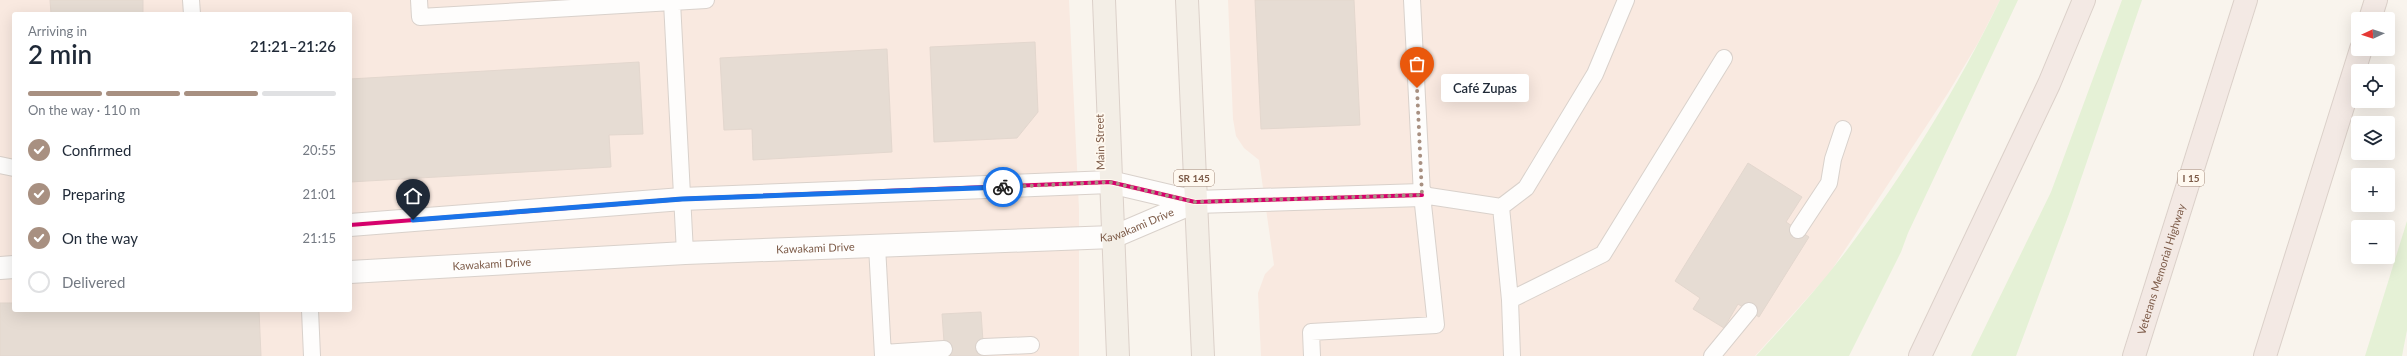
<!DOCTYPE html>
<meta charset="utf-8">
<style>
:root{--surface:#fff;--page:#f2f2f3;--text:#1f2937;--muted:#747a83;--line:#e0e1e3;--accent:#a89081}
body{margin:0;font-family:Lato,sans-serif;background:var(--page);color:var(--text);height:100vh;display:flex;flex-direction:column;font-size:15px;white-space:nowrap}
*{box-sizing:border-box;margin:0}
p{font-size:13px;color:var(--muted)}
.icon{flex:none;width:22px;height:22px;fill:none;stroke:currentColor;stroke-width:2;stroke-linecap:round;stroke-linejoin:round}
.map{position:relative;flex:1;overflow:hidden}
.sheet{position:absolute;left:12px;top:12px;width:340px;height:300px;display:flex;flex-direction:column;background:var(--surface);border-radius:4px;box-shadow:0 4px 16px #0002}
.sheet>*{flex:none}
.needle{width:26px;rotate:267deg}
.buttons{position:absolute;left:2351px;top:12px;display:grid;gap:8px}
.buttons a{display:grid;place-items:center;width:44px;height:44px;border-radius:4px;background:var(--surface);box-shadow:0 4px 16px #0002;font-size:20px}
.pin{position:absolute;display:grid;place-items:center;width:34px;height:34px;color:#fff;margin:-41px -17px;border-radius:50% 50% 50% 0;rotate:-45deg;box-shadow:0 0 4px #0007}
.pin .icon{rotate:45deg}
.courier{position:absolute;display:grid;place-items:center;width:40px;height:40px;margin:-20px;border:3px solid #1a73e8;border-radius:50%;background:#fff;color:#222;box-shadow:0 1px 5px #0007}
.bubble{position:absolute;height:28px;border-radius:4px;background:var(--surface);box-shadow:0 4px 16px #0002;font-size:13px;font-weight:600;line-height:28px;text-align:center}
.headline em{font-style:normal;font-weight:600}
.headline div{display:flex;flex-direction:column-reverse}
.headline{display:flex;align-items:center;justify-content:space-between;height:68px;padding:0 16px}
h1{font-size:26px;font-weight:600;line-height:30px}
.bar{display:grid;grid-template-columns:repeat(4,1fr);gap:6px 4px;align-content:center;height:48px;padding:0 16px}
.bar i{height:5px;border-radius:3px;background:var(--line)}
.bar .on{background:var(--accent)}
.bar p{grid-column:span 4}
ol{padding:0 16px;list-style:none}
li{display:flex;align-items:center;gap:12px;height:44px}
li p{margin-inline-start:auto}
li .icon{padding:4px;border-radius:50%;background:var(--accent);color:#fff;stroke-width:4}
li:last-child{color:var(--muted)}
li i{width:22px;height:22px;border:2px solid var(--line);border-radius:50%}
.map>svg:first-child{display:block}
</style>
<div class="map">
<svg width="2407" height="356" viewBox="0 0 2407 356">
<rect width="100%" height="100%" fill="#f9f4ed"/>
<path fill="#f9e9e0" fill-rule="evenodd" d="M0,0h1069l10,209v147h-1079zM14,14h336v296h-336z
M1228,0h772l-22,43 -30,50 -119,181 -74,82h-494l-3,-63 7,-19 9,-9 -15,-105 -15,-12 -8,-12 -3,-17z"/>
<path fill="#e5f1d6" d="M2000,0h18l-110,233 -7,19 -52,104h-93c31,-34 63,-69 91,-106 58,-77 111,-163 153,-250z
M2122,0h20l-73,214 -53,142h-45l80,-164z
M2407,221v109l-5,26h-37z"/>
<path fill="#e6dcd3" stroke="#e3d7ce" d="M50,0h93v14h-92z
M1255,0h99l6,125 -99,4z
M1035,42l3,70 -21,26 -83,4 -4,-95z
M887,49l5,103 -139,8 -1,-31 -28,1 -4,-72z
M639,62l4,72 -34,1 2,32 -261,15v-103z
M1748,163l54,34 -16,25 23,15 -50,80 -21,-13 -14,24 -31,-19 7,-11 -25,-17z
M0,303h14v7h245l2,46h-261z
M981,312l3,44h-39l-3,-42z"/>
<g fill="none" stroke-linecap="round" stroke-linejoin="round">
<defs>
<path id="service" d="M191,0l1,14
M419,0l1,17 286,-17
M672,2l13,251
M0,165l14,3
M1422,195l79,12 25,-19 69,-114 31,-74
M1501,207l9,93 93,-46 121,-196
M1798,230l31,-47 4,-24 10,-30
M877,246l6,110
M1510,300l2,56
M310,310l2,46
M984,347l47,-2
M883,353l61,-4
M1312,356l-1,-24 125,-7 -14,-130 -10,-195
M1712,356l37,-45"/>
<g id="minor">
<path d="M350,225l332,-26 428,-17 85,20 227,-7"/>
<path d="M0,268l14,-1"/>
<path id="s1" d="M350,272l335,-19 428,-16 82,-35"/>
</g>
<path id="primary" d="M1104,0l14,356
M1187,0l16,356"/>
<g id="motorway">
<path d="M2370,19l6,-19"/>
<path d="M1920,356l129,-272 35,-84"/>
<path id="s2" d="M2134,356l112,-356"/>
<path d="M2265,356l96,-307"/>
</g>
</defs>
<use href="#service" stroke="#d9d1cb" stroke-width="18"/>
<use href="#minor" stroke="#d9d1cb" stroke-width="24"/>
<use href="#primary" stroke="#dbd0c9" stroke-width="24"/>
<use href="#motorway" stroke="#dbd0c9" stroke-width="24"/>
<use href="#service" stroke="#fefdfc" stroke-width="16"/>
<use href="#minor" stroke="#fefdfc" stroke-width="22"/>
<use href="#primary" stroke="#f3eee6" stroke-width="22"/>
<use href="#motorway" stroke="#f3e9e4" stroke-width="22"/>
<defs>
<path id="cycleway" d="M350,225l332,-26 428,-17 85,20 227,-7"/>
</defs>
<use href="#cycleway" stroke="#fff9f0" stroke-width="6"/>
<use href="#cycleway" stroke="#d6006c" stroke-width="4"/>
</g>
<g fill="none" stroke-linecap="round" stroke-linejoin="round">
<path stroke="#a89081" stroke-width="4" stroke-dasharray="0 7.2" d="M1003,187l107,-5 85,20 227,-7 -5,-107"/>
<path stroke="#1a73e8" stroke-width="5" d="M413,220l269,-21 321,-12"/>
</g>
<g text-anchor="middle" stroke-width="3.5" stroke-linejoin="round" paint-order="stroke">
<g fill="#fff9f0" stroke="#a38a7a" stroke-width="1">
<rect x="1174" y="170" width="40" height="16" rx="3"/>
<rect x="2178" y="170" width="26" height="16" rx="3"/>
</g>
<g font-size="10" font-weight="bold" fill="#7c5a47">
<text x="1194" y="182">SR 145</text>
<text x="2191" y="182">I 15</text>
</g>
<g font-size="11" fill="#7c5a47" stroke="#fff9f0">
<text transform="translate(1100 142) rotate(-91)" y="4">Main Street</text>
<text dy="4" stroke="none"><textPath href="#s1" startOffset="790">Kawakami Drive</textPath></text>
<text dy="4" stroke="none"><textPath href="#s1" startOffset="466">Kawakami Drive</textPath></text>
<text dy="4" stroke="none"><textPath href="#s1" startOffset="142">Kawakami Drive</textPath></text>
<text dy="4" stroke="none"><textPath href="#s2" startOffset="91">Veterans Memorial Highway</textPath></text>
</g>
</g>
</svg>
<div class="buttons">
<a><svg class="needle" viewBox="-14 -14 28 28"><path d="M0-13l5 13h-10z" fill="#e53935"/><path d="M0 13l5-13h-10z" fill="#747a83"/></svg></a>
<a><svg class="icon" aria-label="locate" viewBox="0 0 24 24"><circle cx="12" cy="12" r="6"/><path d="M12 2v4M12 18v4M2 12h4M18 12h4"/></svg></a>
<a><svg class="icon" aria-label="layers" viewBox="0 0 24 24"><path d="M12 4l9 5-9 5-9-5zM3 14l9 5 9-5"/></svg></a>
<a>+</a>
<a>−</a>
</div>
<div class="pin" style="left:1417px;top:88px;background:#ea580c"><svg class="icon" aria-label="bag" viewBox="0 0 24 24"><path d="M5 8h14l-1 12H6zM9 8a3 3 0 0 1 6 0"/></svg></div>
<div class="pin" style="left:413px;top:220px;background:#1f2937"><svg class="icon" aria-label="home" viewBox="0 0 24 24"><path d="M3 11l9-7 9 7M6 9v11h12V9"/></svg></div>
<div class="courier" style="left:1003px;top:187px"><svg class="icon" aria-label="bike" viewBox="0 0 24 24"><circle cx="6" cy="16" r="4"/><circle cx="18" cy="16" r="4"/><path d="M6 16l4-8h5l3 8M10 8l3 8H6M13 5h3"/></svg></div>
<div class="bubble" style="left:1441px;top:74px;width:88px">Café Zupas</div>
<section class="sheet">
<div class="headline"><div><h1>2 min</h1><p>Arriving in</p></div><em>21:21–21:26</em></div>
<div class="bar"><i class="on"></i><i class="on"></i><i class="on"></i><i></i><p>On the way · 110 m</p></div>
<ol>
<li><svg class="icon" aria-label="check" viewBox="0 0 24 24"><path d="M5 12l5 5 9-10"/></svg>Confirmed<p>20:55</p></li>
<li><svg class="icon" aria-label="check" viewBox="0 0 24 24"><path d="M5 12l5 5 9-10"/></svg>Preparing<p>21:01</p></li>
<li><svg class="icon" aria-label="check" viewBox="0 0 24 24"><path d="M5 12l5 5 9-10"/></svg>On the way<p>21:15</p></li>
<li><i></i>Delivered</li>
</ol>
</section>
</div>
